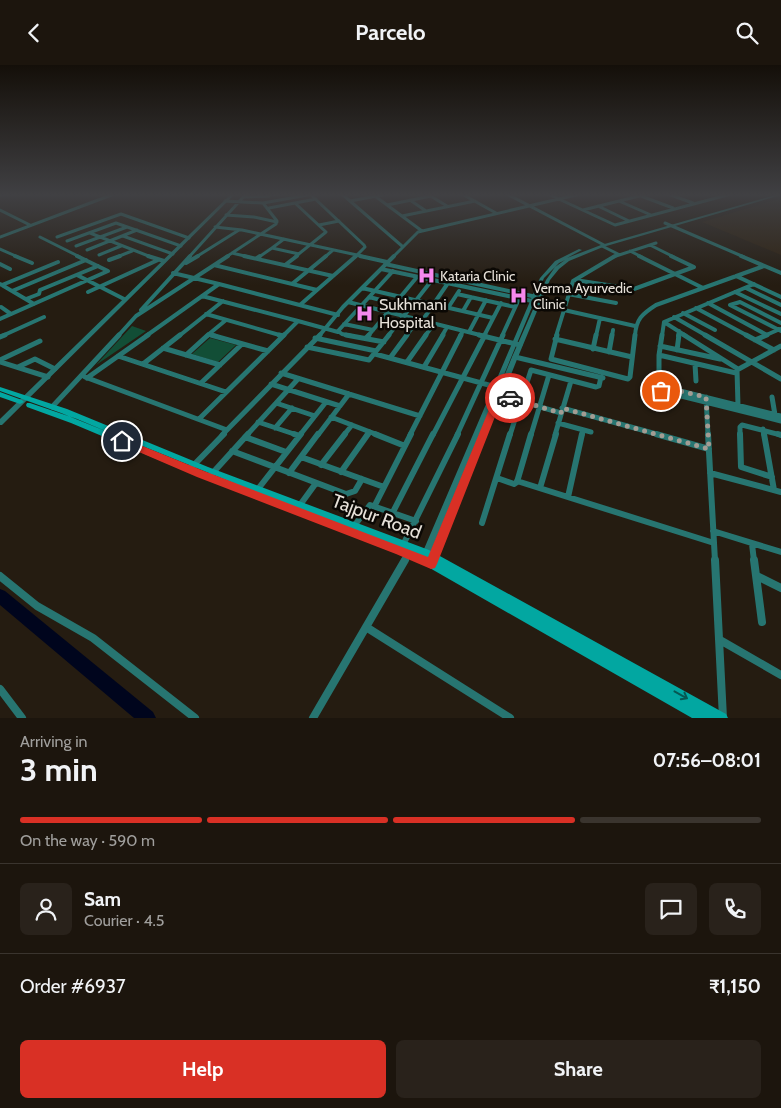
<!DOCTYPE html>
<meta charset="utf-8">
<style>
:root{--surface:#1c150d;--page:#29221b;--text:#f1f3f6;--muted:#a09f9d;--line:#3a342e;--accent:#d93025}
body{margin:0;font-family:Cabin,sans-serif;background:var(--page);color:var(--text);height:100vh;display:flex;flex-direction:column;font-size:19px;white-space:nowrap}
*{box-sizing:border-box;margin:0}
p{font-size:16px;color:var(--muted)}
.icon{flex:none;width:28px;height:28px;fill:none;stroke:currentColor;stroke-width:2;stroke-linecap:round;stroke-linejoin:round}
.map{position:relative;height:653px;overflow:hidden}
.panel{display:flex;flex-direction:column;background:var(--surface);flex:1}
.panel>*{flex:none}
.pin{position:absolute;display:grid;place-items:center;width:42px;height:42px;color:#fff;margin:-21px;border:2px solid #fff;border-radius:50%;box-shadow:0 1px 5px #0007}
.courier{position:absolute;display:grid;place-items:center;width:50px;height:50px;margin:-25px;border:4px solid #d93025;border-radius:50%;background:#fff;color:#222;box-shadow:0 1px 6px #0007}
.overview em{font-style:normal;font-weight:700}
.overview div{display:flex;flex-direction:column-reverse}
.overview{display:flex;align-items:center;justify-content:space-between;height:85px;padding:0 20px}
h1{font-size:32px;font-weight:700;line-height:38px}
.bar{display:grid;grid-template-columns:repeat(4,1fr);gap:8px 5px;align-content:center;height:60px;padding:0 20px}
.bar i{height:6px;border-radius:4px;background:var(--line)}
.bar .current{background:var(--accent)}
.bar p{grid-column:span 4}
.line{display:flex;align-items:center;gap:12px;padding:0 20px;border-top:1px solid var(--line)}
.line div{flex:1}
.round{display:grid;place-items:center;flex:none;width:52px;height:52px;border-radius:8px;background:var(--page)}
.action{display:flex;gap:10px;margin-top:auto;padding:10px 20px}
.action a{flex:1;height:58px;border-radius:8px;background:var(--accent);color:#fff;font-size:20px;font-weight:700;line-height:58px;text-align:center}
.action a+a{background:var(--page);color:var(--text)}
header{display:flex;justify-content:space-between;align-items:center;height:65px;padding:0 20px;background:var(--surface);font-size:22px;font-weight:700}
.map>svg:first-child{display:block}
</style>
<header><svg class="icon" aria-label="back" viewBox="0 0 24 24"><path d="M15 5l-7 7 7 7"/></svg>Parcelo<svg class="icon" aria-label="search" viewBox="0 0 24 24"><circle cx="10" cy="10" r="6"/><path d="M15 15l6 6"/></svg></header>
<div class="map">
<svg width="781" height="653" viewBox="0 0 781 653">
<rect width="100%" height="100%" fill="#251c11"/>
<path fill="#2e2110" d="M781,133v57l-79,-33z"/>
<path fill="#124e36" d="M132,261l14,5 -50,34z
M210,273l26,7 -18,17 -26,-8z"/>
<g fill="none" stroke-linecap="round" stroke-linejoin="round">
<path fill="#00051d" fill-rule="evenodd" d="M0,524l5,2 148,121 3,6h-22l-134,-113z"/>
<path stroke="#277571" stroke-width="3" d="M310,129l54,51 1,2 -8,8
M342,129l60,52
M462,129l34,19
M507,129l97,51
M548,129l67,31 116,-31
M668,129l25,9
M0,130l6,-1
M267,130l16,-1
M429,130l18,11
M375,131l47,35
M641,131l32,12
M243,132l26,-1
M410,135l16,11
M225,136l38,2 50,-9
M350,136l37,-7
M619,136l32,14
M295,138l21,-4
M387,140l44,-9
M598,141l31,15
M269,143l26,-5 31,29 -31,25
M0,145l30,15
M583,145l64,-16
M226,150l28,2 23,5
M402,151l73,-15
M665,158l79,34
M319,160l20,-4
M215,162l27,3 115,25 -2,2
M90,168l61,24
M123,171l50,18
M0,172l114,-43
M40,172l40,20
M57,172l64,-23 68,24
M67,176l49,-18 65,23
M650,180l24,12
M76,181l51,-19
M602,181l16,8
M272,183l12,-9
M0,184l18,8
M87,185l50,-20
M630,186l12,6
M232,188l17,4
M99,190l22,-9
M357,190l8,2
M117,192l15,-6
M189,192l57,-63
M196,192l43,-27
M226,192l50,-33 1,-3 -14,-18
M259,192l13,-9 27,6
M325,192l8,-7
M393,192l25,-25 162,-38
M613,192l43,-14"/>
<path stroke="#277571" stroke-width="4" d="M15,191l17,7
M148,191l16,5
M244,191l89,20
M360,191l27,6
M639,191l64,32
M741,191l40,17
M257,193l3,-2
M109,195l11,-4
M186,198l12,-7
M0,199l10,5
M385,199l156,34
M214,200l103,25 39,-34
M285,200l12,-9
M381,204l151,32
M173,208l46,11
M77,210l47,24
M736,211l45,21
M575,215l59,9 60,-22 -23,-11
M0,219l34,20
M292,219l34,-28
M2,220l56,-23
M362,223l131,30
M746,223l35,17
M12,226l74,-31
M88,227l70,-32
M735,227l46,22
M457,229l58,13
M568,229l48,9
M202,231l96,25 -15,15
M369,232l27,7
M26,234l13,-5 1,-4 58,-24
M348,237l136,34
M708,238l59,32
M300,240l17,-15
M1,242l10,7
M448,243l11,-17
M696,243l52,28
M141,245l49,-54
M564,245l71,16
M463,246l8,-14
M683,248l32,17
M206,249l77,22
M674,252l33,19
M0,254l108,-48 -31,-15
M298,256l40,11
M422,256l26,-38
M781,258l-41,-21 -10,3 51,26
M344,259l29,6
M469,267l17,-32
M209,269l17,-14
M2,271l42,-19
M118,271l18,-20 92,-60
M146,271l73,-52 119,31
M179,271l44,-35
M207,271l2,-2 7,2
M319,271l24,-29 51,-51
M352,271l-10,-2 -4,-3 55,-60
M368,271l49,-59
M388,271l44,-56
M406,271l12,-16
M425,271l9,-12
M442,271l5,-9
M460,271l3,-5
M484,271l17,-33
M502,271l17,-37
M556,271l17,-55 42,-25
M596,271l4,-18
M612,271l1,-6
M635,271c1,-17 7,-22 21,-31l108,-39
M662,271l2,-14
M678,271l1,-5
M686,271l-22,-14 90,-38
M764,271l16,-7"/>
<path stroke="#277571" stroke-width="5" d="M211,270l57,16
M279,270l4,1
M346,270l38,7
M479,270l41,10
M557,270l-6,24 77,20 2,-2 5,-42
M684,270l54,34
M705,270l76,44
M746,270l28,15
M0,272l5,-2
M315,273l61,13
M366,273l3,-3
M555,274l77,18
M755,275l12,-5
M660,281l60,13
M307,282l62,13 20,-25
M163,283l57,17
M593,284l3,-14
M677,285l2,-15
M609,287l3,-17
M375,289l121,33
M186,290l22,-20
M659,290l77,18
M118,291l108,36
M515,292l88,21
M390,293l17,-23
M0,295l40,-19
M0,297l48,15
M407,297l19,-27
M143,299l37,-29
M695,299l1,17
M18,302l17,-8 20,10
M424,302l19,-32
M281,308l139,43
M85,312l142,53
M87,313l61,-43
M201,318l41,-39
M271,319l69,22
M659,321v-31l3,-20
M658,323l2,-2 121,30
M658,323l3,3 120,30
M499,330l62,18
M706,332l2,38
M772,332l3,18
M276,338l39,13
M738,341l-1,-36 44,-24
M52,342l67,-72
M562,343l98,27
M331,352l47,18
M199,354l85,-84
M258,357l39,13
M558,358l33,9
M275,363l17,-20
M763,364l1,6
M222,370l98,-100
M247,370l51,-56
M300,370l26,-33
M318,370l31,-41
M344,370l8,-10
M367,370l3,-3
M410,370l51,-100
M433,370l52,-100
M457,370l46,-100
M510,370l21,-65 65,17 3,-1 2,-9
M531,370l18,-60
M555,370l16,-54
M582,370l1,-5
M740,370v-8l2,-2 39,10"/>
<path stroke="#277571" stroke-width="6" d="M294,369l5,2
M375,369l30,12
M656,369l53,15
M708,369l7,127
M740,369l1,33 31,10
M764,369l10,56
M778,369l3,1
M245,372l41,15
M232,386l114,43 9,-3 7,-12
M301,392l83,30
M321,400l24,-31
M190,404l34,-35
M341,407l27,-38
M289,408l29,-39
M710,408l71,19
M209,412l39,-43
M497,413l17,6 3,-2 14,-48
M517,416l197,62
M540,423l16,-54
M258,424l43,-55
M568,432l14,-63
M300,440l16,-22
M375,440l36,-71
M393,447l40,-78
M482,458l28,-89
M354,461l16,-21 46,16
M713,466l68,21
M752,479l2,17
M403,480l55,-111
M404,496l5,-9"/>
<path stroke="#277571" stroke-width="8" d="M715,495l8,158
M754,495l8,62
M0,511l37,30 56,32 102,80
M757,511l24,12
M366,562l144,91
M720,575l61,35
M0,624l22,29
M313,653l92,-158"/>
<path fill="#277571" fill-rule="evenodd" d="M231,129h4l-233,231h-2v-6z
M779,129h2v1l-178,52 -34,14 -10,8 -9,11 -32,77 -82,204 -1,3 -3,1 -3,-1 -1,-3 84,-204 34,-77 9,-13 10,-7 -6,3 -15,15 -115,278 -1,3 -3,1 -3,-1 -1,-3 119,-278 15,-17 24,-12 3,1 -15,8 34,-13z"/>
<path fill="#02a7a1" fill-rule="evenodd" d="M0,322l67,22 141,58 221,83 297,164 2,4h-36l-271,-155 -224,-87 -126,-53 -44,-16 -1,-2 1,-2h3l47,16 126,53 33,12 -175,-71 -61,-22z
M0,327l22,8 2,2 -4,2 -20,-7z"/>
</g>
<defs><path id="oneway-shaft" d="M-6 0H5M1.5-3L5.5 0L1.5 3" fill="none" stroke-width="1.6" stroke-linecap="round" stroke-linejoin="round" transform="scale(1.25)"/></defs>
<use stroke="#065852" href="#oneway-shaft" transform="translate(681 630) rotate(29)"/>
<linearGradient id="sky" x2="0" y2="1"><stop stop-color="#140f09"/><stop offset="0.59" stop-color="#404043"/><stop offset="1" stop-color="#404043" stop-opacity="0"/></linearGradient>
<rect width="781" height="220" fill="url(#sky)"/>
<path fill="#d93025" d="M499,327l15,6 -4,3 -8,-2 -65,165 -2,4 -4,1 -35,-15 -199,-77 -79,-34 -1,-2 1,-2h7l79,32 224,86 67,-162z"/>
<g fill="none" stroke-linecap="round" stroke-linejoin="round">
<path stroke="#a39c93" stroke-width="5" stroke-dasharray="0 9" d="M510,333l51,15 1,-5 147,41 -3,-52 -48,-11 3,5"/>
</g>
<defs>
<symbol id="hospital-bare" viewBox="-9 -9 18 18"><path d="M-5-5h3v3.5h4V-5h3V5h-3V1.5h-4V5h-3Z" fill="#f688ed" stroke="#0b0804" stroke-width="2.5" paint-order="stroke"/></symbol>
</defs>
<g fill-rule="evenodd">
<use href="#hospital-bare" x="414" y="198" width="25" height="25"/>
<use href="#hospital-bare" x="506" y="218" width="25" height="25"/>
<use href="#hospital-bare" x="352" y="236" width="25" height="25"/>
</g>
<g text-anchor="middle" stroke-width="5" stroke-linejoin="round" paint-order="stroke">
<g font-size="14" fill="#e7e1d9" stroke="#0b0804" text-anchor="start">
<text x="440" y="216">Kataria Clinic</text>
<text x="533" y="228">Verma Ayurvedic<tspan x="533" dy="16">Clinic</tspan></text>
</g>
<g font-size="16" fill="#e7e1d9" stroke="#0b0804" text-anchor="start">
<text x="379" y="245">Sukhmani<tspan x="379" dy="18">Hospital</tspan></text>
</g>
<g font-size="19" fill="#e7e1d9" stroke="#0b0804">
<text transform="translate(377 451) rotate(21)" y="7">Tajpur Road</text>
</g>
</g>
</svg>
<div class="pin" style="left:661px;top:326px;background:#ea580c"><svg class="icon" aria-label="bag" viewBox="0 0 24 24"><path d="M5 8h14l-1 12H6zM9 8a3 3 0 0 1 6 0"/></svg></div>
<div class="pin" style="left:122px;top:376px;background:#1f2937"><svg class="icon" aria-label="home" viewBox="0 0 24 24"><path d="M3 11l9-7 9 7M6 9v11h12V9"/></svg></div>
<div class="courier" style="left:510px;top:333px"><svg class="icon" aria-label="car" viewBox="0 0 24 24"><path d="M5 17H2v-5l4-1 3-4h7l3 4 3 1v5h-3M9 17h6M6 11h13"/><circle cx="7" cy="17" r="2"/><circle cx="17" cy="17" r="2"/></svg></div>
</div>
<section class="panel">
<div class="overview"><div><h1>3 min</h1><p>Arriving in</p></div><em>07:56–08:01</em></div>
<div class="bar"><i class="current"></i><i class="current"></i><i class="current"></i><i></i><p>On the way · 590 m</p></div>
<div class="line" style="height:90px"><a class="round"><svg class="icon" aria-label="person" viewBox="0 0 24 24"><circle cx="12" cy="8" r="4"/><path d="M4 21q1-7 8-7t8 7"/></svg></a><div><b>Sam</b><p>Courier · 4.5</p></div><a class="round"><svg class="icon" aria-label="chat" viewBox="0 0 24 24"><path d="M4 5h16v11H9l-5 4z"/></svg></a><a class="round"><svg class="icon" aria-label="phone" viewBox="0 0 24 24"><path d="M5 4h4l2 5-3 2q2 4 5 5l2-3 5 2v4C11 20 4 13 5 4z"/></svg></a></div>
<div class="line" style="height:65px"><div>Order #6937</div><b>₹1,150</b></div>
<div class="action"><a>Help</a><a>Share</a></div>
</section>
